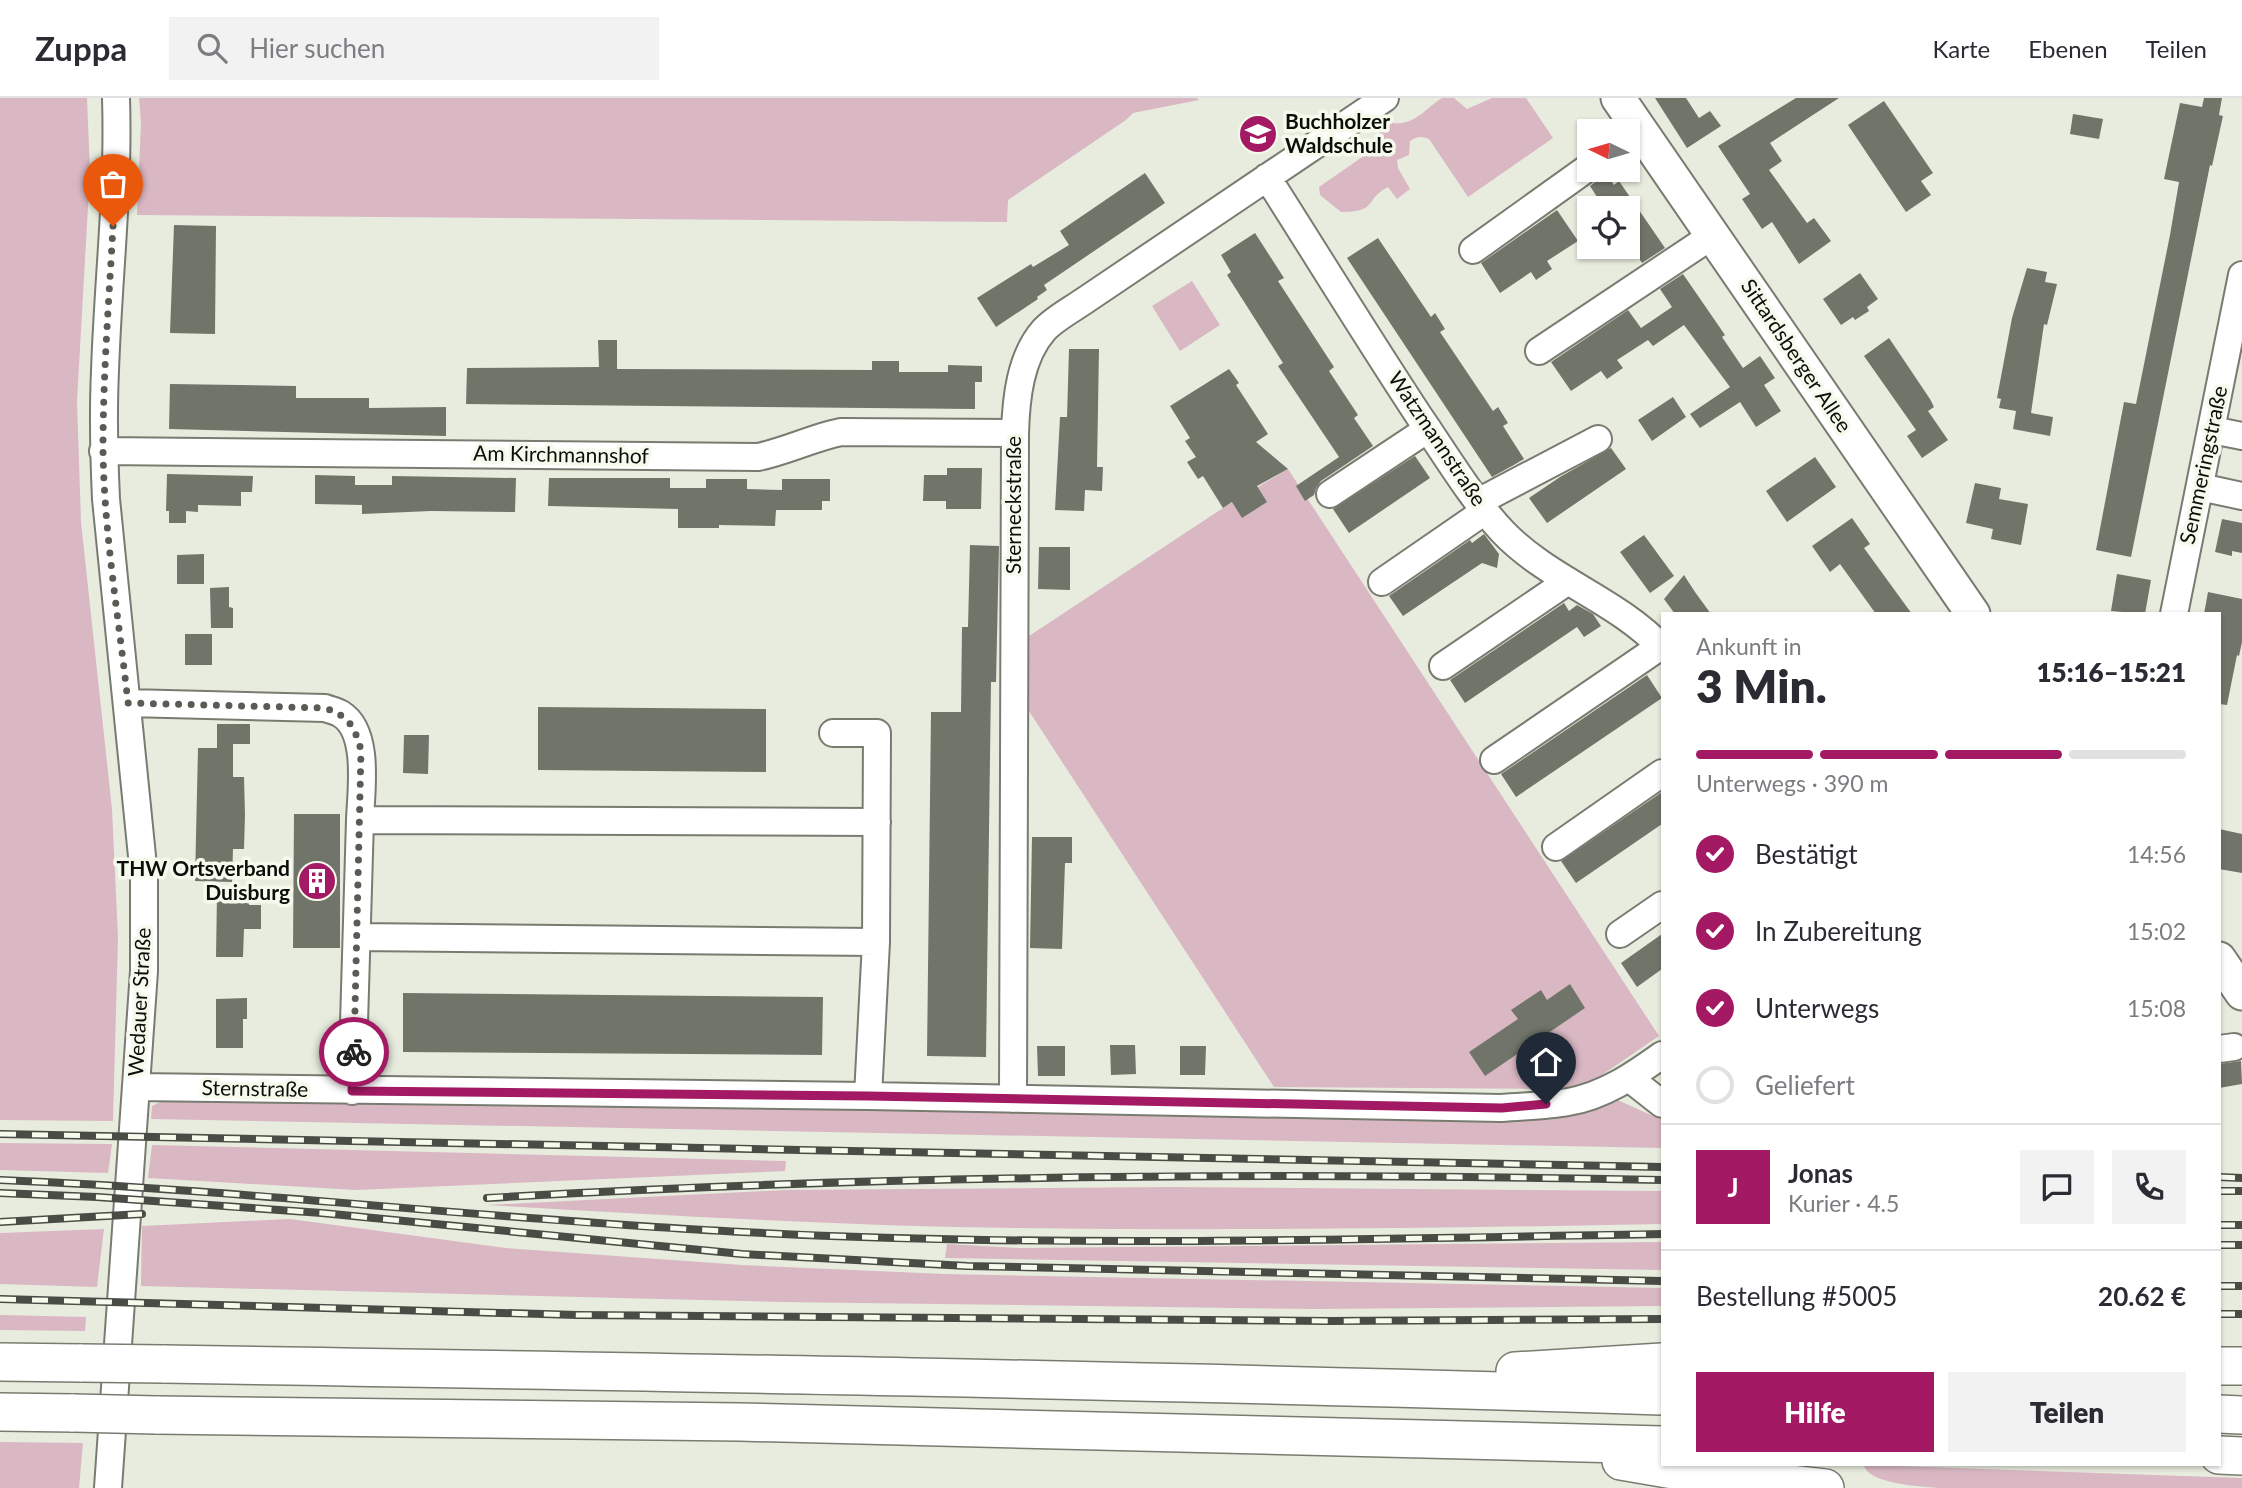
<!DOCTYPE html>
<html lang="de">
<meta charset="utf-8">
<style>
:root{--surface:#fff;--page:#f2f2f3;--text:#2b2b33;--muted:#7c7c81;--line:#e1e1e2;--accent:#a31963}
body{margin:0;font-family:Lato,sans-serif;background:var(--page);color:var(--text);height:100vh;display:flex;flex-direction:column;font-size:26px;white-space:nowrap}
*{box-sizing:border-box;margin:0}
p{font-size:23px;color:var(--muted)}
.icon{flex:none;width:38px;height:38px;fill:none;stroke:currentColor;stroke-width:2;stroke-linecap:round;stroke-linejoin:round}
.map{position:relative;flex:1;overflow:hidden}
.panel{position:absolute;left:1661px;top:514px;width:560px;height:854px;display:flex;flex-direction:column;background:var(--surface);border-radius:0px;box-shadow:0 2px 5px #0004}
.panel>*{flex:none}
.needle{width:46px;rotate:275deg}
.controls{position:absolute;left:1577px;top:21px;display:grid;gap:14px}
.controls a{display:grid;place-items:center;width:63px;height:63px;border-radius:0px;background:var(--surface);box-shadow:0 2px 5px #0004;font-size:35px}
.pin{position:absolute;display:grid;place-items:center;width:60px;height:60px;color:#fff;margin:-72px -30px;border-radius:50% 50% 50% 0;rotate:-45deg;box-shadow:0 0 7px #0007}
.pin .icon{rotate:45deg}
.courier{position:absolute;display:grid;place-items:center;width:70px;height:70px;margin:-35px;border:5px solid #a31963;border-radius:50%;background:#fff;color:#222;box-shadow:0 2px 9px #0007}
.headline em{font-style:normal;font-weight:800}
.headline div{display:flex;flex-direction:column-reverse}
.headline{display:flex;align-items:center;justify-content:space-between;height:119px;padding:0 35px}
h1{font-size:46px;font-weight:800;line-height:52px}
.bar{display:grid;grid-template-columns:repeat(4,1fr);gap:10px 7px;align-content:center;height:84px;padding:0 35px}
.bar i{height:9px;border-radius:5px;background:var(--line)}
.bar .active{background:var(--accent)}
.bar p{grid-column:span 4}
.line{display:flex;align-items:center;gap:18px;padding:0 35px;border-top:2px solid var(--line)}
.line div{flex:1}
.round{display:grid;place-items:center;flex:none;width:74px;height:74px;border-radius:0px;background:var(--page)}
ol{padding:0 35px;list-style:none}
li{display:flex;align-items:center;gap:21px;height:77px}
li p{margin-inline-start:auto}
li .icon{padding:7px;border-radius:50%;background:var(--accent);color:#fff;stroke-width:4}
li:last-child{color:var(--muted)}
li i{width:38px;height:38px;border:4px solid var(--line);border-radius:50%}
.primary-button{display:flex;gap:14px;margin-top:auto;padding:14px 35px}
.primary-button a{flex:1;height:80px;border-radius:0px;background:var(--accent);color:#fff;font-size:28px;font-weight:800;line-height:80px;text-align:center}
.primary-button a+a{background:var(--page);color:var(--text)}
header{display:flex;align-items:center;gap:42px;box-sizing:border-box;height:98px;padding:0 35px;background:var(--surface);border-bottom:2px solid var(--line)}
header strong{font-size:33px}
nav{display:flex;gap:38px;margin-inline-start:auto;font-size:24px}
.search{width:490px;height:63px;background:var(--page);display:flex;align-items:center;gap:18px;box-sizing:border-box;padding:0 24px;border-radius:0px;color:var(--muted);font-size:26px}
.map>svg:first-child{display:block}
</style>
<header>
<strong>Zuppa</strong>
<div class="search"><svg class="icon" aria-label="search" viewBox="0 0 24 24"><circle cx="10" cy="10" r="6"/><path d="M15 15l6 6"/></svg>Hier suchen</div>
<nav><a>Karte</a><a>Ebenen</a><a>Teilen</a></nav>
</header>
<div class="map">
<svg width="2242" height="1390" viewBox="0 0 2242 1390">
<rect width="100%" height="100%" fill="#e8ecde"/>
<path fill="#d9b8c4" d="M0,0h87l3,74 -13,229 4,121 31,287 6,128 -5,184 -113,-1z
M139,0h1058l2,2 -66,13 -7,7 -118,80 -1,22 -870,-7 4,-92z
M1442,0h12l13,11 25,-11h34l27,40 -85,59 -39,-58c-7,-3 -12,-3 -19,2l-1,14 -12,5 1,8 12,21 -13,10 -9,-12c-24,12 -9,25 -47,25l-21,-17 -1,-8 49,-34 9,1 3,-21 -6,-7 14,-10 5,7c21,3 33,-15 49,-25z
M1192,183l28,44 -40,26 -28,-45z
M1288,371l371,567 -63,43 -29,10 -293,-2 -249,-382 1,-67 197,-130z
M1613,1000l49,22v28l-1511,-29 1,-13 14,-7z
M0,1045l112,1 -4,29 -108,-3z
M152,1047l634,16 -1,10 -429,19 -208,-12z
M1168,1089l494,4v33c-214,4 -429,7 -644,4 -177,-2 -354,-13 -531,-23l298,-15z
M290,1121l216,29 236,17 202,9 718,14v18l-347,3 -536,-7 -638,-16 1,-60z
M104,1131l-7,58 -97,-3v-51z
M1662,1144v28l-717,-12 2,-14 72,4z
M0,1217l86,2 -1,14 -85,-1z
M0,1344l83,1 -4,45h-79z
M1868,1367l374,13v10h-305c-18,-2 -67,-4 -73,-22z"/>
<path fill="#717569" d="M1655,0h31l13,20 11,-7 11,15 -34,22z
M1796,0h43l-69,45 12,18 -13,9 38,53 7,-5 17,23 -32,23 -27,-42 -10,7 -20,-30 8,-5 -32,-48z
M2204,0h18l-3,17 4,1 -11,50 -2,-1 -79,392 -35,-7 28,-148 12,2 34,-169 9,-53 -15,-3 16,-76 22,4z
M1884,3l49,72 -12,8 10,14 -25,17 -58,-87z
M2073,16l30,5 -4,20 -29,-5z
M1604,72l10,15 5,-4 46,67 -23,15 -14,-21v-34h-24l-14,-22 9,-7z
M1145,75l20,30 -121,82 3,5 -10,7 1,2 -42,28 -19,-29 54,-34 2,3 36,-22 -9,-14z
M1557,112l21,31 -31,20 5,8 -16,11 -5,-8 -31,21 -19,-30z
M174,127l42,1 -1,108 -45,-1z
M1255,135l29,45 -6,3 56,86 -5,4 29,44 -4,3 19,28 -52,35 -5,7 -2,7 -9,6 -9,-15 43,-29 -61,-91 5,-3 -56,-88 4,-3 -10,-17z
M1378,140l53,79 4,-4 10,16 -5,3 53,79 5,-4 10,16 -5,3 21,33 -12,7 -20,11 -145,-219z
M2027,170l20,4 -2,10 12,2 -10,41 -3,-1 -13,89 22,4 -3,19 -37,-7 3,-18 -17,-3 2,-9 -4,-1 15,-80z
M1860,175l18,26 -11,8 2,4 -14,9 -2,-3 -12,8 -18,-26z
M1683,176l42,61 -3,2 21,31 17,-12 15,22 -11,7 17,26 -25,16 -16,-25 -40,26 -10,-14 40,-27 -46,-62 -31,21 -5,-6 -31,20 6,8 -16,11 -6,-8 -30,20 -20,-29 77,-52 13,18 31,-21 -12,-18z
M1889,240l41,61 4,8 -6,4 20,29 -26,18 -15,-22 9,-6 -52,-74z
M598,242h19v29l255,1v-9h27v11h49v-7l34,1v16h-7v27l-509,-5 1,-36 132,-1z
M1069,251h30l-2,118h6l-1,24 -17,-1 -1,21 -29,-1 5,-93h7z
M1229,271l10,14 -3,2 32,49 -12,8 32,27 -31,17 10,16 -25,16 -10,-16 -9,6 -20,-32 -5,3 -11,-17 9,-5 -11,-16 5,-3 -20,-32z
M170,286l126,2v12h73v10l77,-1v29l-277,-7z
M1673,299l13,20 -34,24 -14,-21z
M1611,350l15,21 -79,54 -18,-25 31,-21z
M1415,358l15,22 -81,55 -16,-24z
M1815,359l21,30 -49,35 -21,-31z
M947,370h35l-1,41h-35v-8h-23l1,-26h23z
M167,376l86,2 -1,16h-11v14l-43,-1v7l-12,-1v12h-17v-12h-3z
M315,377l40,1v9h37v-9l124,2 -1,34 -84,-1 -69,3v-9l-47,-1z
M549,380h121v10h36v-9h41v10l35,1v-11h48v22h-8v9h-46l-1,16 -56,-1v3h-41v-19l-130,-3z
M1975,385l26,5 -2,11 29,5 -7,41 -30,-6 2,-10 -27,-6z
M1852,420l18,26 -6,4 48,66h-36l-36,-50 -10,8 -18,-26z
M2222,421l20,4v30l-10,-2v5l-17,-4z
M1484,436l15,20 -2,14 -15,-5 -79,53 -14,-20 81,-56 2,3z
M1644,437l30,41 -24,17 -30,-41z
M970,447l29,1 -3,136h-5l-5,375 -59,-1 4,-344h30l1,-85h6z
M1039,449h31v43l-32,-1z
M204,456v30h-27v-29z
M2117,476l34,6 -6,34 -34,-3z
M1684,477l11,17 16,22h-36l-11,-15z
M229,489v20l4,1v20h-22l-1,-40z
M2208,494l34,7v43l-3,14 -2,-1 -10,50 -8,-1v-90h-15z
M1564,505l5,8 8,-6 16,9 8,12 -17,11 -7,-10 -112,76 -15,-23z
M185,536h27v31h-27z
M1647,577l15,23 -146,99 -15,-23z
M538,609l228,2v63l-228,-2z
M217,626h33v20h-17v33h11l1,38 -1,34h-11l-1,33 -37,-1 3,-133h19z
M404,637h25l-1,39 -25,-1z
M1662,694v32l-86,59 -15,-22z
M294,716h46v134h-47z
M2219,731l23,5v39l-23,-4z
M1032,739h40v26h-7l-3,86 -32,-1z
M217,796h32v11h12v24h-17l-1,28h-27z
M1662,836v35l-25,18 -16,-24z
M1570,886l15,24 -100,68 -16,-24 49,-33 -7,-9 30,-20 6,10z
M403,895l420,4 -1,58 -419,-3z
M247,900v21h-4v29h-27v-49z
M1110,947h25l1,29 -25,1z
M1037,948h28v30h-27z
M1180,948h26l-1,29h-25z
M2241,963l1,23 -23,4v-24z"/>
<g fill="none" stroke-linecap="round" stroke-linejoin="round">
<defs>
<path id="minor" d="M1267,79c51,80 100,160 152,239 27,39 52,82 84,116 46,48 114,68 159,116
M1473,152l116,-83
M1539,253l174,-116
M2212,332l30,6
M103,353l655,6c29,-6 54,-19 83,-25l174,1
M2200,389l42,9
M1330,396l98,-65
M1478,404l120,-63
M1382,484l103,-71
M2174,516l68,-339
M1443,568l125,-85
M128,605l197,5c5,2 11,3 16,6 29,18 20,77 19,106
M833,635h44l-1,209 -8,154
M1494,662l167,-114
M1556,749l106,-74
M1620,836l42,-29
M357,839l519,5
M2219,951l15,-2
M1629,980l33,26
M136,989l732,9 633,12c22,-2 46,-2 67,-6 36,-6 66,-27 94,-47
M352,993l8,-271 517,2
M1013,1001l2,-666c1,-34 5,-76 29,-103 10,-11 27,-20 40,-29l301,-203
M108,1390l36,-517v-95l-38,-377c-2,-43 -3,-85 -1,-128 3,-91 14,-182 11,-273"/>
<path id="major" d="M1618,0l355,516
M2219,861l23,34"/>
<path id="highway" d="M0,1264l82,1
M163,1266c500,8 1000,16 1499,32
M2219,1268h23
M1515,1273l147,-9
M0,1314l74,1
M2219,1316l23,1
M156,1317l583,7 923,23
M2219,1357l23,1
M1621,1363l64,11 140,16"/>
</defs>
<use href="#minor" stroke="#787c70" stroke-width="30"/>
<use href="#major" stroke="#787c70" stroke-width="37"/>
<use href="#highway" stroke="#787c70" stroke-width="40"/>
<use href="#minor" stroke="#fff" stroke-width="26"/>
<use href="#major" stroke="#fff" stroke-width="33"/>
<use href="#highway" stroke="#fff" stroke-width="37"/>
<defs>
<path id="rail" d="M0,1036l1662,33
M2219,1079l23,1
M0,1082c248,10 495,40 743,52 306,16 613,7 919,2
M2219,1093h23
M0,1095l97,4 225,16 420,41 225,12 695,15
M487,1100c391,-23 783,-26 1175,-18
M0,1124l142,-8
M2219,1127h23
M2219,1147h23
M2219,1188h23
M0,1201l577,16 753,6 332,-2
M2219,1216h23"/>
</defs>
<use href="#rail" stroke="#494c44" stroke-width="8"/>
<use href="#rail" stroke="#f5faec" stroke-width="5" stroke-dasharray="16" stroke-linecap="butt"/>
<defs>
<path id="highway-bridge" d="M82,1265l81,1
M74,1315l82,2"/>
</defs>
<use href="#highway-bridge" stroke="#787c70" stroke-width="40" stroke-linecap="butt"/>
<use href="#highway-bridge" stroke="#fff" stroke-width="37"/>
</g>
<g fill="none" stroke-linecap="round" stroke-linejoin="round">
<path stroke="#595c54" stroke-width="7" stroke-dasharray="0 12.6" d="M113,128c-4,74 -10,149 -10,223 1,85 16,170 25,254l197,5c25,9 29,18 36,42l-7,302"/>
<path stroke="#a31963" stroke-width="9" d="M354,954l-2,39 516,5 634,12 44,-4"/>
</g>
<defs>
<symbol id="school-disc" viewBox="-11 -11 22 22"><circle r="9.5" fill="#a31963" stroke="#f5faec"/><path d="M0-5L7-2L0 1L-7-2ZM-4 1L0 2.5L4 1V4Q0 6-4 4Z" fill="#fff"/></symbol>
<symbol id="building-disc" viewBox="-11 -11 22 22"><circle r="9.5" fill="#a31963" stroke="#f5faec"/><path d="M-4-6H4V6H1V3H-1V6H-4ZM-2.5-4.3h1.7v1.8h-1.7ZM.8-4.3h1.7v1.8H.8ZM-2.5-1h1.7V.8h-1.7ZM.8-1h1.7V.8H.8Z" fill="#fff"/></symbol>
</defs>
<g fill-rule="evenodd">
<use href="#school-disc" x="1236" y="14" width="44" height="44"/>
<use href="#building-disc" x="295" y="761" width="44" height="44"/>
</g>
<g text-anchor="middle" stroke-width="7" stroke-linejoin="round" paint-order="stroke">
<g font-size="21" font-weight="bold" fill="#0c0e09" stroke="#f5faec" text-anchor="start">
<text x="1285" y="31">Buchholzer<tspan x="1285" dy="24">Waldschule</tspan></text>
<text x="290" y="778" text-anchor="end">THW Ortsverband<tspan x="290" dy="24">Duisburg</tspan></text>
</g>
<g font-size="21" fill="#0c0e09" stroke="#f5faec">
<text transform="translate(1796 258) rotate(56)" y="7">Sittardsberger Allee</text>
<text transform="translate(1437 341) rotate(56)" y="7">Watzmannstraße</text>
<text transform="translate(561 357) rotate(1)" y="7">Am Kirchmannshof</text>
<text transform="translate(2204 367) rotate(-78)" y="7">Semmeringstraße</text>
<text transform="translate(1014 407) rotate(-90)" y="7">Sterneckstraße</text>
<text transform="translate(140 904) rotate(-87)" y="7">Wedauer Straße</text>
<text transform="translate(255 991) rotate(1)" y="7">Sternstraße</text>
</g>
</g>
</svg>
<div class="controls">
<a><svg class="needle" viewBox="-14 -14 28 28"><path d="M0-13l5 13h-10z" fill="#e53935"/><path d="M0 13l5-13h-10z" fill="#7c7c81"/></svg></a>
<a><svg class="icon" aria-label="locate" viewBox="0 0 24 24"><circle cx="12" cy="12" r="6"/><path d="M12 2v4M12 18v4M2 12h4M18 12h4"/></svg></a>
</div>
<div class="pin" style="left:113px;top:128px;background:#ea580c"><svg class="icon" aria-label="bag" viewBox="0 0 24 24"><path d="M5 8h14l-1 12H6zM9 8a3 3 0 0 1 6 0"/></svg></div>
<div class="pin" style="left:1546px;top:1006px;background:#1f2937"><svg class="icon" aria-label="home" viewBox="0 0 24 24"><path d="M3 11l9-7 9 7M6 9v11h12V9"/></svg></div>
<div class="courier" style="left:354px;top:954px"><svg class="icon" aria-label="bike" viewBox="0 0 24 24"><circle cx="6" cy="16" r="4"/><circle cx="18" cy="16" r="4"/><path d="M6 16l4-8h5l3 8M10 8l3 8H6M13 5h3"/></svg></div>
<section class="panel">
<div class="headline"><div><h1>3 Min.</h1><p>Ankunft in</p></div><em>15:16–15:21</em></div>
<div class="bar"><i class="active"></i><i class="active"></i><i class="active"></i><i></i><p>Unterwegs · 390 m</p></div>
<ol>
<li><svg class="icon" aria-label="check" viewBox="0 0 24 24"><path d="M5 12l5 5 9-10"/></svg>Bestätigt<p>14:56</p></li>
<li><svg class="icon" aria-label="check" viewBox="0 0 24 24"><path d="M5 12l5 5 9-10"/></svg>In Zubereitung<p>15:02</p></li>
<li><svg class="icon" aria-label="check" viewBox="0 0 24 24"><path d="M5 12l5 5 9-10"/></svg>Unterwegs<p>15:08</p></li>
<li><i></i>Geliefert</li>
</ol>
<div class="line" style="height:126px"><b class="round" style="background:var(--accent);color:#fff">J</b><div><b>Jonas</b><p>Kurier · 4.5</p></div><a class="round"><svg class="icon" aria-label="chat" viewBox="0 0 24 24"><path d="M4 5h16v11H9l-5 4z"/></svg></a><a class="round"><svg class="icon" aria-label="phone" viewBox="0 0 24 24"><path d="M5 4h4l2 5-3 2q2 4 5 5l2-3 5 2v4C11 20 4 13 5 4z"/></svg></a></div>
<div class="line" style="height:91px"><div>Bestellung #5005</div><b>20.62 €</b></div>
<div class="primary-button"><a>Hilfe</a><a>Teilen</a></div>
</section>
</div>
